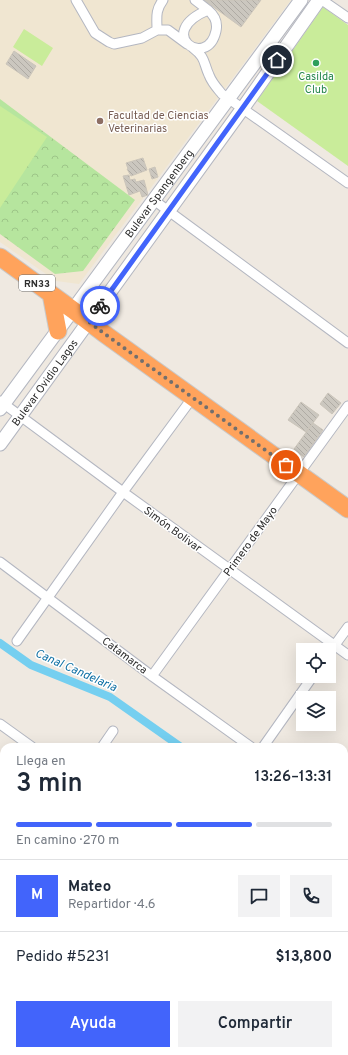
<!DOCTYPE html>
<html lang="es">
<meta charset="utf-8">
<style>
:root{--surface:#fff;--page:#f2f2f3;--text:#1f2937;--muted:#747a83;--line:#e0e1e3;--accent:#4264fb}
body{margin:0;font-family:Overpass,sans-serif;background:var(--page);color:var(--text);height:100vh;display:flex;flex-direction:column;font-size:15px;white-space:nowrap}
*{box-sizing:border-box;margin:0}
p{font-size:13px;color:var(--muted)}
.icon{flex:none;width:22px;height:22px;fill:none;stroke:currentColor;stroke-width:2;stroke-linecap:round;stroke-linejoin:round}
.map{position:relative;flex:1;overflow:hidden}
.details{position:absolute;left:0px;top:743px;width:348px;height:312px;display:flex;flex-direction:column;background:var(--surface);border-radius:12px 12px 0 0;box-shadow:0 4px 16px #0002}
.details>*{flex:none}
.controls{position:absolute;left:296px;top:643px;display:grid;gap:8px}
.controls a{display:grid;place-items:center;width:40px;height:40px;border-radius:0px;background:var(--surface);box-shadow:0 4px 16px #0002;font-size:20px}
.pin{position:absolute;display:grid;place-items:center;width:34px;height:34px;color:#fff;margin:-17px;border:2px solid #fff;border-radius:50%;box-shadow:0 1px 4px #0007}
.courier{position:absolute;display:grid;place-items:center;width:40px;height:40px;margin:-20px;border:3px solid #4264fb;border-radius:50%;background:#fff;color:#222;box-shadow:0 1px 5px #0007}
.head em{font-style:normal;font-weight:600}
.head div{display:flex;flex-direction:column-reverse}
.head{display:flex;align-items:center;justify-content:space-between;height:68px;padding:0 16px}
h1{font-size:26px;font-weight:600;line-height:30px}
.bar{display:grid;grid-template-columns:repeat(4,1fr);gap:6px 4px;align-content:center;height:48px;padding:0 16px}
.bar i{height:5px;border-radius:3px;background:var(--line)}
.bar .on{background:var(--accent)}
.bar p{grid-column:span 4}
.line{display:flex;align-items:center;gap:10px;padding:0 16px;border-top:1px solid var(--line)}
.line div{flex:1}
.round{display:grid;place-items:center;flex:none;width:42px;height:42px;border-radius:0px;background:var(--page)}
.button{display:flex;gap:8px;margin-top:auto;padding:8px 16px}
.button a{flex:1;height:46px;border-radius:0px;background:var(--accent);color:#fff;font-size:16px;font-weight:600;line-height:46px;text-align:center}
.button a+a{background:var(--page);color:var(--text)}
.map>svg:first-child{display:block}
</style>
<div class="map">
<svg width="348" height="1055" viewBox="0 0 348 1055">
<defs>
<pattern id="forest-crowns" width="20" height="18" patternUnits="userSpaceOnUse"><rect width="20" height="18" fill="#b6e59e"/><path d="M2 6a3 3 0 1 1 6 0M12 15a3 3 0 1 1 6 0" fill="none" stroke="#9dc588"/></pattern>
<pattern id="building-back-hatch" width="6" height="6" patternUnits="userSpaceOnUse"><rect width="6" height="6" fill="#cbc7bf"/><path d="M-1 5l2 2M0 0l6 6M5-1l2 2" fill="none" stroke="#afaba4"/></pattern>
</defs>
<rect width="100%" height="100%" fill="#efe9e1"/>
<path fill="#f0e6d1" d="M0,0h291l-212,284 -23,-3 -56,-39z"/>
<path fill="url(#forest-crowns)" d="M0,99l135,101 -52,71 -28,3 -55,-40z"/>
<path fill="#c9ec9a" d="M323,7l25,18v141l-91,-65z
M24,29l29,19 -11,18 -29,-19z
M0,106l47,31 -47,71z"/>
<g fill="none" stroke-linecap="round" stroke-linejoin="round">
<path stroke="#75cff0" stroke-width="8" d="M0,643l31,22 79,32 71,50
M344,863l4,3"/>
</g>
<path fill="url(#building-back-hatch)" stroke="#cbc5ba" d="M204,0h57l-20,27z
M14,51l22,15 -8,13 -22,-15z
M143,158l4,12 -16,6 -4,-7h1l-2,-6z
M155,167l3,10 -6,2 -3,-10z
M129,175l1,5 5,-1 1,3 8,-2 4,15 -6,2 -2,-6 -11,4 -6,-19z
M328,393l13,10 -9,11 -12,-10z
M301,402l18,13 -13,17 -18,-12z
M313,423l10,7 -19,27 -10,-8z"/>
<g fill="none" stroke-linecap="round" stroke-linejoin="round">
<defs>
<path id="street" d="M76,0l19,33 14,9 5,2 28,-6 15,-8h11l19,14
M195,0l13,10
M322,0l26,18
M208,10c6,5 10,12 8,21 -9,40 -63,2 -8,-21z
M157,30c0,-13 -2,-19 6,-30
M193,48c13,10 10,14 16,27 3,8 8,13 13,19l126,89
M155,201l193,142
M0,401l123,91 225,163
M0,562l152,114 99,71
M17,641l106,-149 70,-95
M329,653l19,-26
M152,676l196,-270
M0,724l32,23
M102,747l11,-16
M263,747l50,-71
M344,814l4,3
M344,858l4,-6
M0,888l4,-6
M344,970l4,3
M0,1050l7,5
M230,1051l6,4
M41,1055l2,-4
M201,1055l2,-4"/>
<g id="secondary">
<path id="s1" d="M0,409l301,-409"/>
<path id="s2" d="M0,444l243,-336 76,-108"/>
</g>
<path id="highway" d="M0,257l73,53 29,22 246,177
M51,294l7,37"/>
</defs>
<use href="#street" stroke="#b4b7c1" stroke-width="11"/>
<use href="#secondary" stroke="#b4b7c1" stroke-width="15"/>
<use href="#highway" stroke="#c9c9c9" stroke-width="19"/>
<use href="#street" stroke="#fff" stroke-width="9"/>
<use href="#secondary" stroke="#fff" stroke-width="13"/>
<use href="#highway" stroke="#ffa35c" stroke-width="17"/>
</g>
<g fill="none" stroke-linecap="round" stroke-linejoin="round">
<path stroke="#726f6d" stroke-width="4" stroke-dasharray="0 7.2" d="M100,306l-12,15 14,11 184,133"/>
<path stroke="#4264fb" stroke-width="5" d="M100,306l177,-246"/>
</g>
<circle fill="#2e9e5b" stroke="#fff" stroke-width="1.5" cx="316" cy="63" r="4"/>
<circle fill="#8d6e63" stroke="#fff" stroke-width="1.5" cx="100" cy="121" r="4"/>
<g text-anchor="middle" stroke-width="3" stroke-linejoin="round" paint-order="stroke">
<rect fill="#fff" stroke="#6d6d6d" stroke-width="1" x="19" y="275" width="36" height="16" rx="3"/>
<g font-size="10" font-weight="bold" fill="#2e2e2e">
<text x="37" y="287">RN33</text>
</g>
<g font-size="11" fill="#27864d" stroke="#fff">
<text x="316" y="80">Casilda<tspan x="316" dy="13">Club</tspan></text>
</g>
<g font-size="11" fill="#785e54" stroke="#fff" text-anchor="start">
<text x="108" y="119">Facultad de Ciencias<tspan x="108" dy="13">Veterinarias</tspan></text>
</g>
<g font-size="11" fill="#2e2e2e" stroke="#fff">
<text dy="4" stroke="none"><textPath href="#s1" startOffset="268">Bulevar Spangenberg</textPath></text>
<text dy="4" stroke="none"><textPath href="#s2" startOffset="76">Bulevar Ovidio Lagos</textPath></text>
<text transform="translate(173 529) rotate(36)" y="4">Simón Bolivar</text>
<text transform="translate(250 541) rotate(-54)" y="4">Primero de Mayo</text>
<text transform="translate(125 655) rotate(37)" y="4">Catamarca</text>
</g>
<g font-size="12" font-style="italic" fill="#0d6fa3" stroke="#fff">
<text transform="translate(76 670) rotate(24)" y="4">Canal Candelaria</text>
</g>
</g>
</svg>
<div class="controls">
<a><svg class="icon" aria-label="locate" viewBox="0 0 24 24"><circle cx="12" cy="12" r="6"/><path d="M12 2v4M12 18v4M2 12h4M18 12h4"/></svg></a>
<a><svg class="icon" aria-label="layers" viewBox="0 0 24 24"><path d="M12 4l9 5-9 5-9-5zM3 14l9 5 9-5"/></svg></a>
</div>
<div class="pin" style="left:286px;top:465px;background:#ea580c"><svg class="icon" aria-label="bag" viewBox="0 0 24 24"><path d="M5 8h14l-1 12H6zM9 8a3 3 0 0 1 6 0"/></svg></div>
<div class="pin" style="left:277px;top:60px;background:#1f2937"><svg class="icon" aria-label="home" viewBox="0 0 24 24"><path d="M3 11l9-7 9 7M6 9v11h12V9"/></svg></div>
<div class="courier" style="left:100px;top:306px"><svg class="icon" aria-label="bike" viewBox="0 0 24 24"><circle cx="6" cy="16" r="4"/><circle cx="18" cy="16" r="4"/><path d="M6 16l4-8h5l3 8M10 8l3 8H6M13 5h3"/></svg></div>
<section class="details">
<div class="head"><div><h1>3 min</h1><p>Llega en</p></div><em>13:26–13:31</em></div>
<div class="bar"><i class="on"></i><i class="on"></i><i class="on"></i><i></i><p>En camino · 270 m</p></div>
<div class="line" style="height:72px"><b class="round" style="background:var(--accent);color:#fff">M</b><div><b>Mateo</b><p>Repartidor · 4.6</p></div><a class="round"><svg class="icon" aria-label="chat" viewBox="0 0 24 24"><path d="M4 5h16v11H9l-5 4z"/></svg></a><a class="round"><svg class="icon" aria-label="phone" viewBox="0 0 24 24"><path d="M5 4h4l2 5-3 2q2 4 5 5l2-3 5 2v4C11 20 4 13 5 4z"/></svg></a></div>
<div class="line" style="height:52px"><div>Pedido #5231</div><b>$13,800</b></div>
<div class="button"><a>Ayuda</a><a>Compartir</a></div>
</section>
</div>
